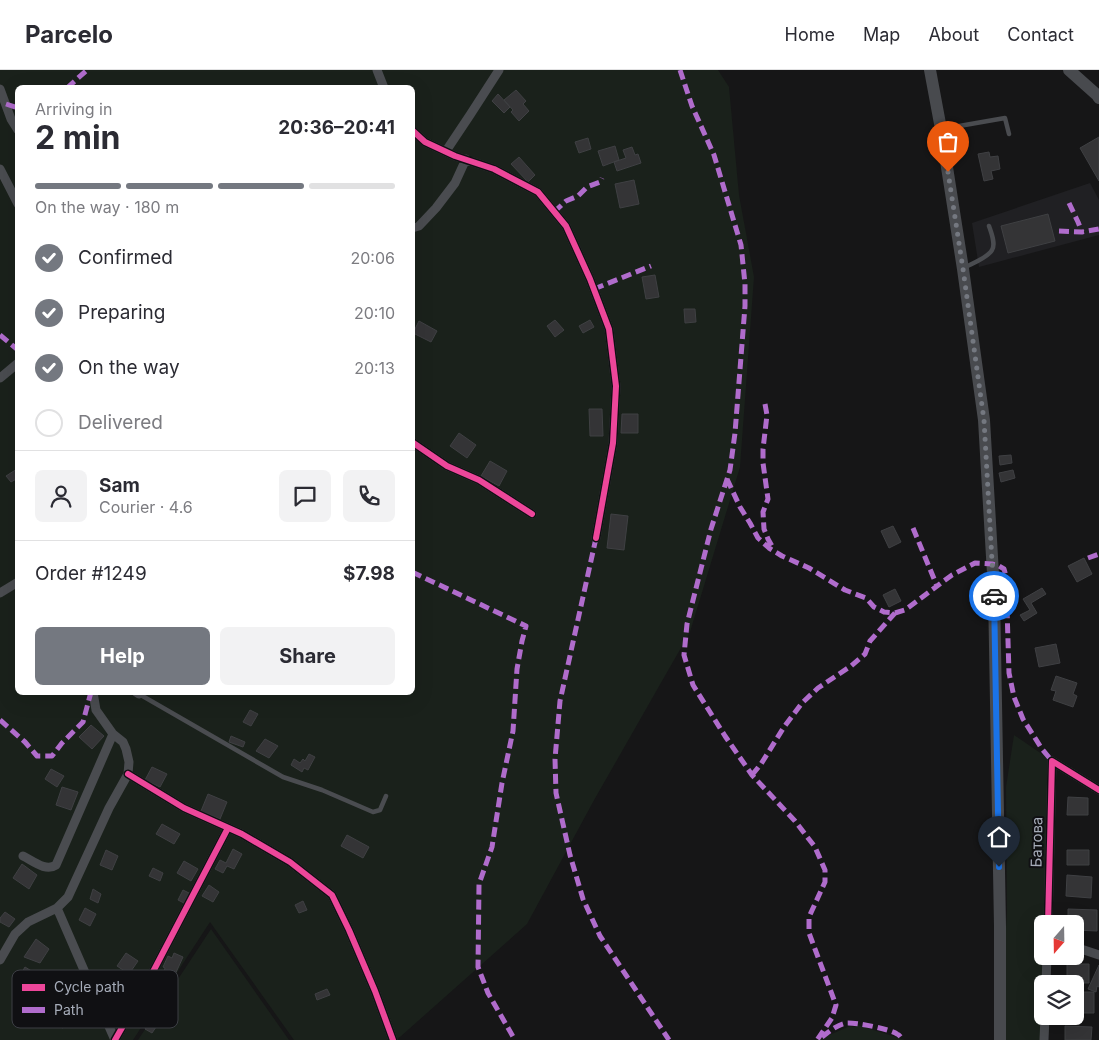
<!DOCTYPE html>
<meta charset="utf-8">
<style>
:root{--surface:#fff;--page:#f2f2f3;--text:#2b2b33;--muted:#7c7c81;--line:#e1e1e2;--accent:#747880}
body{margin:0;font-family:Inter,sans-serif;background:var(--page);color:var(--text);height:100vh;display:flex;flex-direction:column;font-size:19px;white-space:nowrap}
*{box-sizing:border-box;margin:0}
p{font-size:16px;color:var(--muted)}
.icon{flex:none;width:28px;height:28px;fill:none;stroke:currentColor;stroke-width:2;stroke-linecap:round;stroke-linejoin:round}
.map{position:relative;flex:1;overflow:hidden}
.side{position:absolute;left:15px;top:15px;width:400px;height:610px;display:flex;flex-direction:column;background:var(--surface);border-radius:8px;box-shadow:0 5px 20px #0002}
.side>*{flex:none}
.needle{width:32px;rotate:200deg}
.tools{position:absolute;left:1034px;top:845px;display:grid;gap:10px}
.tools a{display:grid;place-items:center;width:50px;height:50px;border-radius:8px;background:var(--surface);box-shadow:0 5px 20px #0002;font-size:25px}
.pin{position:absolute;display:grid;place-items:center;width:42px;height:42px;color:#fff;margin:-51px -21px;border-radius:50% 50% 50% 0;rotate:-45deg;box-shadow:0 0 5px #0007}
.pin .icon{rotate:45deg}
.courier{position:absolute;display:grid;place-items:center;width:50px;height:50px;margin:-25px;border:4px solid #1a73e8;border-radius:50%;background:#fff;color:#222;box-shadow:0 1px 6px #0007}
.summary em{font-style:normal;font-weight:700}
.summary div{display:flex;flex-direction:column-reverse}
.summary{display:flex;align-items:center;justify-content:space-between;height:85px;padding:0 20px}
h1{font-size:32px;font-weight:700;line-height:38px}
.bar{display:grid;grid-template-columns:repeat(4,1fr);gap:8px 5px;align-content:center;height:60px;padding:0 20px}
.bar i{height:6px;border-radius:4px;background:var(--line)}
.bar .current{background:var(--accent)}
.bar p{grid-column:span 4}
.line{display:flex;align-items:center;gap:12px;padding:0 20px;border-top:1px solid var(--line)}
.line div{flex:1}
.round{display:grid;place-items:center;flex:none;width:52px;height:52px;border-radius:8px;background:var(--page)}
ol{padding:0 20px;list-style:none}
li{display:flex;align-items:center;gap:15px;height:55px}
li p{margin-inline-start:auto}
li .icon{padding:5px;border-radius:50%;background:var(--accent);color:#fff;stroke-width:4}
li:last-child{color:var(--muted)}
li i{width:28px;height:28px;border:2px solid var(--line);border-radius:50%}
.button{display:flex;gap:10px;margin-top:auto;padding:10px 20px}
.button a{flex:1;height:58px;border-radius:8px;background:var(--accent);color:#fff;font-size:20px;font-weight:700;line-height:58px;text-align:center}
.button a+a{background:var(--page);color:var(--text)}
header{display:flex;align-items:center;gap:30px;box-sizing:border-box;height:70px;padding:0 25px;background:var(--surface);border-bottom:1px solid var(--line)}
header strong{font-size:24px}
nav{display:flex;gap:28px;margin-inline-start:auto;font-size:18px}
.map>svg:first-child{display:block}
</style>
<header>
<strong>Parcelo</strong>
<nav><a>Home</a><a>Map</a><a>About</a><a>Contact</a></nav>
</header>
<div class="map">
<svg width="1099" height="970" viewBox="0 0 1099 970">
<rect width="100%" height="100%" fill="#161617"/>
<path fill="#202023" d="M1090,113l9,17v35l-120,32 -7,-44z"/>
<path fill="#1a211b" fill-rule="evenodd" d="M0,0h718l11,17 10,108 15,82 -14,190 -50,165 -97,170 -66,122 -127,113 -6,3h-100l-84,-118 -77,118h-133zM18,18h394v604h-394z
M1014,665l38,26 -4,163h-6v32h5l-5,28 2,56h-40l1,-96 2,-32 -1,-125z
M211,859l78,111h-151z
M858,955l47,15h-87l32,-14 4,1z"/>
<path fill="#343436" stroke="#3f4043" d="M516,20l10,11 -3,3 6,7 -10,10 -8,-9 2,-2 -9,-10z
M498,24l12,13 -6,6 -12,-12z
M1099,67v44l-19,-33z
M588,68l3,11 -12,4 -4,-11z
M615,76l4,14 -16,6 -5,-15z
M632,77l3,8 3,-1 3,9 -24,8 -3,-9 12,-4 -3,-8z
M989,82l1,5 8,-1 2,13 -9,2 2,8 -9,2 -6,-27z
M519,87l16,18 -7,7 -17,-18z
M634,110l5,24 -19,4 -5,-24z
M1048,144l7,27 -47,12 -7,-27z
M655,205l4,22 -13,2 -4,-22z
M684,239h11l1,13 -11,1z
M555,250l9,10 -9,7 -8,-11z
M590,250l4,7 -11,6 -4,-7z
M419,251l18,10 -6,11 -18,-9z
M589,339h13l1,27h-13z
M622,344h16v19h-17z
M459,363l17,12 -9,13 -17,-12z
M1011,385l1,8 -12,2 -1,-9z
M490,391l17,10 -8,15 -18,-10z
M17,399l1,9 -7,4 -5,-6z
M1013,400l2,8 -14,4 -2,-9z
M611,444l17,2 -4,34 -17,-2z
M893,456l8,16 -12,6 -8,-17z
M1084,488l8,16 -15,8 -9,-16z
M1042,518l4,6 -15,9 6,10 -13,8 -4,-6 10,-5 -7,-11z
M895,519l6,12 -12,6 -6,-12z
M1056,574l4,19 -21,4 -4,-19z
M1056,606l21,7 -4,11 4,2 -4,11 -20,-7 3,-9 -5,-1z
M250,640l8,4 -7,12 -8,-4z
M91,655l13,11 -12,13 -13,-12z
M231,666l14,6 -2,5 -14,-5z
M265,669l13,7 -9,12 -13,-7z
M309,684l6,3 -7,13 -4,-2 -2,4 -11,-7 3,-6 6,4 3,-4 2,2z
M152,697l15,7 -7,13 -15,-7z
M51,699l13,7 -7,11 -12,-8z
M62,717l16,5 -7,18 -15,-5z
M208,724l19,8 -7,17 -19,-8z
M1068,727l20,1v17h-21z
M162,754l18,10 -6,10 -18,-10z
M347,765l22,12 -6,11 -22,-12z
M233,779l9,5 -8,15 -7,-3 -4,7 -8,-4 5,-9 6,3z
M106,780l12,6 -6,14 -12,-5z
M1067,780h22v15h-22z
M184,791l14,8 -7,12 -14,-8z
M22,794l15,11 -8,14 -16,-11z
M153,798l10,5 -3,8 -11,-5z
M1067,805l25,2 -1,21 -25,-2z
M209,815l10,7 -6,10 -11,-6z
M93,819l8,5 -3,9 -8,-4z
M183,820l6,3 -5,10 -6,-3z
M303,831l4,9 -8,3 -4,-8z
M85,838l11,6 -6,12 -11,-6z
M1068,839l29,1v21l-22,-1v-6h-7z
M5,842l10,7 -6,8 -9,-5v-4z
M36,869l13,10 -9,14 -16,-6z
M126,883l12,8 -9,13 -12,-8z
M174,883l9,4 -10,22 -10,-4 2,-7 -2,-1 5,-11 4,2z
M1067,894h22v19h-22z
M1099,895v22l-2,-1 -1,6 -8,-3z
M25,897l13,8 -6,10 -13,-8z
M327,919l3,6 -13,5 -2,-6z
M1075,922h19v21h-19z
M53,933l17,8 -7,17 -18,-8z
M151,950l7,4 -6,9 -7,-4z
M1065,956l27,1 -1,13h-26z"/>
<g fill="none" stroke-linecap="round" stroke-linejoin="round">
<path stroke="#4a4c50" stroke-width="4.5" d="M942,59l63,-11 4,16
M964,198c7,-4 25,-11 28,-18 4,-6 -1,-18 -3,-24
M139,624l144,83 39,13 51,22 7,-2 6,-14"/>
<path stroke="#4a4c50" stroke-width="9" d="M377,0l7,18
M0,19l11,30 7,11
M412,60l13,12 30,14 39,13 44,23 28,34 24,53 19,50 7,57 -3,57 -17,95
M446,81l24,-36 29,-45
M0,99l18,35
M412,158l7,-2 17,-18 19,-25 11,-24
M0,308l18,-15
M412,372l35,24 32,14 53,34
M0,523l18,-11
M136,622l3,2 1,-2
M128,704l56,34 58,26 48,28 42,33 17,35 26,61 18,49
M23,786c10,5 23,16 33,9l57,-131
M57,838l30,69 28,63
M1048,854l4,-163 47,29
M1075,877l24,8
M0,890l15,-26 13,-12 29,-14 11,-11 41,-89 19,-34 1,-12 -3,-13 -3,-7 -10,-8 -17,-24 -3,-18
M1046,914l1,-28
M115,970l29,-51 84,-161
M1044,970l1,-24"/>
<path stroke="#484a4e" stroke-width="12" d="M930,0l11,59 22,140 21,151 10,171 6,335v114
M1069,0l28,25 2,3"/>
<path stroke="#b06ccc" stroke-width="5" stroke-dasharray="10 5" stroke-linecap="butt" d="M680,0l12,36 22,49 27,90 4,39v22l-10,127 -5,37 -19,59 -24,95 -3,31 9,30 32,51 27,39 43,46 20,26 10,23v12l-16,35v16l27,72 -4,13 -15,22
M67,18l20,-18
M6,34l12,4
M1069,133l9,19 4,10
M554,142l12,-11 12,-5 9,-9 13,-5 2,-4
M1059,161l23,1 17,-3
M594,219l57,-23
M0,265l18,15
M765,334l2,11 -4,34v14l5,36 -5,13 1,17 4,10 5,9
M727,409l13,28 10,16 8,15 11,10 13,8 27,12 36,22 21,8 8,9 10,5 11,1 10,-3 47,-35 23,-12 17,1 7,2 5,3 2,7 3,97 5,24 9,22 19,30 10,12
M913,458l24,58
M596,468l-36,163 -5,58 1,34 14,62 13,44 17,37 69,104
M1088,488l11,-4
M412,502l114,54 -4,15 -5,28 -4,62 -11,52 -10,64 -13,37 -1,83 10,26 27,47
M0,650l25,22 12,14h15l10,-13 21,-21 8,-30
M752,705l9,-11 23,-37 18,-24 16,-15 33,-22 14,-12 5,-13 25,-28
M822,967c7,-5 14,-12 24,-14 9,-1 44,6 51,11 3,1 4,4 6,6"/>
<defs>
<path id="cycleway" d="M412,60l13,12 30,14 39,13 44,23 28,34 24,53 19,50 7,57 -3,57 -17,95
M412,372l35,24 32,14 53,34
M128,704l56,34 58,26 48,28 42,33 17,35 26,61 18,49
M1048,854l4,-163 47,29
M115,970l29,-51 84,-161"/>
</defs>
<use href="#cycleway" stroke="#101013" stroke-width="9"/>
<use href="#cycleway" stroke="#ed469a" stroke-width="6"/>
</g>
<g fill="none" stroke-linecap="round" stroke-linejoin="round">
<path stroke="#747880" stroke-width="5" stroke-dasharray="0 9" d="M948,102l15,97 21,151 10,176"/>
<path stroke="#1a73e8" stroke-width="6" d="M994,526l5,271"/>
</g>
<g text-anchor="middle" stroke-width="4" stroke-linejoin="round" paint-order="stroke">
<g font-size="15" fill="#a6acb9" stroke="#101013">
<text transform="translate(1037 772) rotate(-89)" y="5">Батова</text>
</g>
</g>
<rect x="12" y="900" width="166" height="58" rx="8" fill="#101013" stroke="#3d3f45" stroke-width="1"/>
<rect x="22" y="914" width="23" height="7" fill="#ed469a"/>
<rect x="22" y="937" width="23" height="6" fill="#b06ccc"/>
<g font-size="14" fill="#a6acb9">
<text x="54" y="922">Cycle path</text>
<text x="54" y="945">Path</text>
</g>
</svg>
<div class="tools">
<a><svg class="needle" viewBox="-14 -14 28 28"><path d="M0-13l5 13h-10z" fill="#e53935"/><path d="M0 13l5-13h-10z" fill="#7c7c81"/></svg></a>
<a><svg class="icon" aria-label="layers" viewBox="0 0 24 24"><path d="M12 4l9 5-9 5-9-5zM3 14l9 5 9-5"/></svg></a>
</div>
<div class="pin" style="left:948px;top:102px;background:#ea580c"><svg class="icon" aria-label="bag" viewBox="0 0 24 24"><path d="M5 8h14l-1 12H6zM9 8a3 3 0 0 1 6 0"/></svg></div>
<div class="pin" style="left:999px;top:797px;background:#1f2937"><svg class="icon" aria-label="home" viewBox="0 0 24 24"><path d="M3 11l9-7 9 7M6 9v11h12V9"/></svg></div>
<div class="courier" style="left:994px;top:526px"><svg class="icon" aria-label="car" viewBox="0 0 24 24"><path d="M5 17H2v-5l4-1 3-4h7l3 4 3 1v5h-3M9 17h6M6 11h13"/><circle cx="7" cy="17" r="2"/><circle cx="17" cy="17" r="2"/></svg></div>
<section class="side">
<div class="summary"><div><h1>2 min</h1><p>Arriving in</p></div><em>20:36–20:41</em></div>
<div class="bar"><i class="current"></i><i class="current"></i><i class="current"></i><i></i><p>On the way · 180 m</p></div>
<ol>
<li><svg class="icon" aria-label="check" viewBox="0 0 24 24"><path d="M5 12l5 5 9-10"/></svg>Confirmed<p>20:06</p></li>
<li><svg class="icon" aria-label="check" viewBox="0 0 24 24"><path d="M5 12l5 5 9-10"/></svg>Preparing<p>20:10</p></li>
<li><svg class="icon" aria-label="check" viewBox="0 0 24 24"><path d="M5 12l5 5 9-10"/></svg>On the way<p>20:13</p></li>
<li><i></i>Delivered</li>
</ol>
<div class="line" style="height:90px"><a class="round"><svg class="icon" aria-label="person" viewBox="0 0 24 24"><circle cx="12" cy="8" r="4"/><path d="M4 21q1-7 8-7t8 7"/></svg></a><div><b>Sam</b><p>Courier · 4.6</p></div><a class="round"><svg class="icon" aria-label="chat" viewBox="0 0 24 24"><path d="M4 5h16v11H9l-5 4z"/></svg></a><a class="round"><svg class="icon" aria-label="phone" viewBox="0 0 24 24"><path d="M5 4h4l2 5-3 2q2 4 5 5l2-3 5 2v4C11 20 4 13 5 4z"/></svg></a></div>
<div class="line" style="height:65px"><div>Order #1249</div><b>$7.98</b></div>
<div class="button"><a>Help</a><a>Share</a></div>
</section>
</div>
